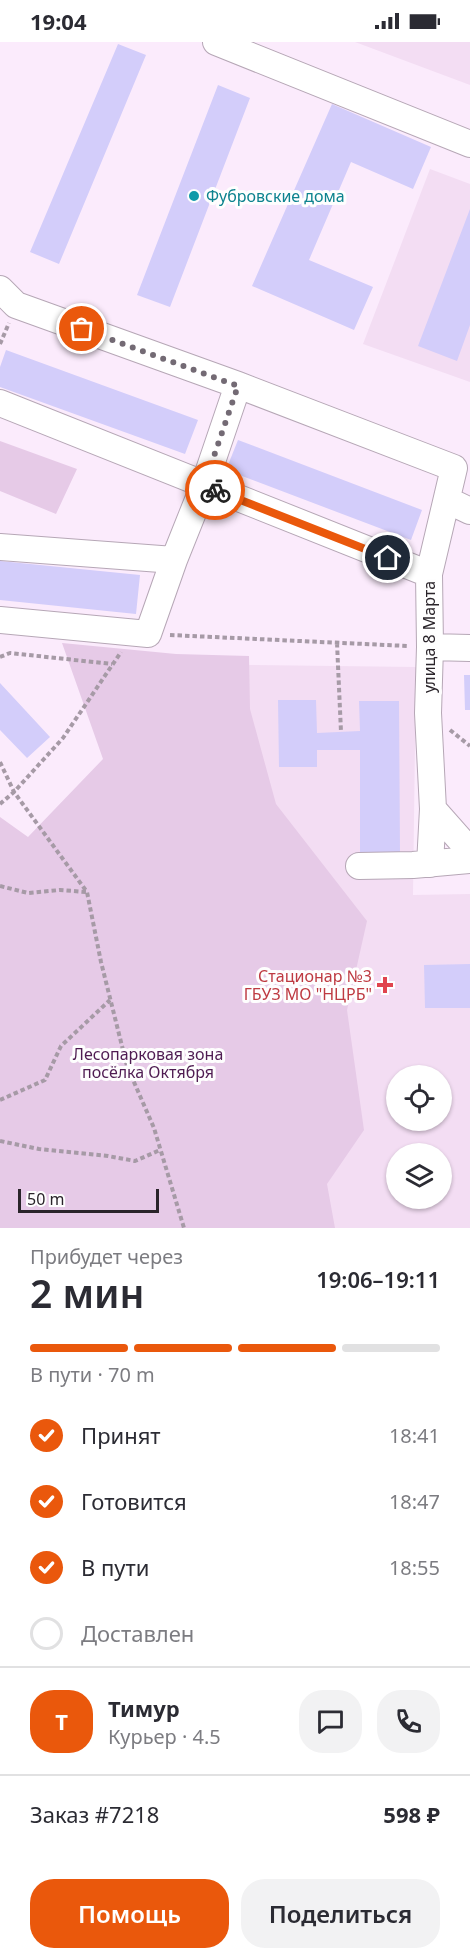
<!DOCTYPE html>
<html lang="ru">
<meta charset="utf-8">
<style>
:root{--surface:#fff;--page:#f2f2f3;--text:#2b2b33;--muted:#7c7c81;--line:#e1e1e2;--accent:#ea580c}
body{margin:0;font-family:"Noto Sans",sans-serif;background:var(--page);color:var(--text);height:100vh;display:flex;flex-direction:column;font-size:22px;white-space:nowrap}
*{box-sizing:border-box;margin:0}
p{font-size:20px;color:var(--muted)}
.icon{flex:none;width:33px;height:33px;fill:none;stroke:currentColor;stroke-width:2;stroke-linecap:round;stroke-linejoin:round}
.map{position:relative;height:1186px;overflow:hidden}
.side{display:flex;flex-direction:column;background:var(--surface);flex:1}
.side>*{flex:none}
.fabs{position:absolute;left:386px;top:1023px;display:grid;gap:12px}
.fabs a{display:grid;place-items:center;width:66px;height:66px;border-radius:50%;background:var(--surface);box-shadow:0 2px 4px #0004;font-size:30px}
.scale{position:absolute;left:18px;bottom:15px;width:141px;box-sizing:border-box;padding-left:6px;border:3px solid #2a242a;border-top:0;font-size:16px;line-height:21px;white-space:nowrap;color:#2a242a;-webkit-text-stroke:4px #fefefe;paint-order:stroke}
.pin{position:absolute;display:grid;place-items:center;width:51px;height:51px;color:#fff;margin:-26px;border:3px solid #fff;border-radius:50%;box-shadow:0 2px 6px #0007}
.courier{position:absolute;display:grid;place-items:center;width:60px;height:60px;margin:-30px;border:4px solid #ea580c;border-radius:50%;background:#fff;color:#222;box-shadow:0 2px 8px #0007}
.summary em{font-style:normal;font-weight:600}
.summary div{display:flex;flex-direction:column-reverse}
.summary{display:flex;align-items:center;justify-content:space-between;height:102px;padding:0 30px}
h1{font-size:39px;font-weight:600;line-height:45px}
.bar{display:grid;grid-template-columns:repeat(4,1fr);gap:9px 6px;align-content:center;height:72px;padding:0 30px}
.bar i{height:8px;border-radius:4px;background:var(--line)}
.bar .on{background:var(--accent)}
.bar p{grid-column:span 4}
.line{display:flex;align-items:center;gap:15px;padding:0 30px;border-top:2px solid var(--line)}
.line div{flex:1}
.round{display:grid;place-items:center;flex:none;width:63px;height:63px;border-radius:24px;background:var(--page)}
ol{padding:0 30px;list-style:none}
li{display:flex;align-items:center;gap:18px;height:66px}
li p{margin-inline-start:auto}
li .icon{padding:6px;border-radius:50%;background:var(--accent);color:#fff;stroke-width:4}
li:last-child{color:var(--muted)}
li i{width:33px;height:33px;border:3px solid var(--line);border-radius:50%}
.cta{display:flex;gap:12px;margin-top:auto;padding:12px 30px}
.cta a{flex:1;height:69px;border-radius:24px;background:var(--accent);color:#fff;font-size:24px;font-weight:600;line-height:69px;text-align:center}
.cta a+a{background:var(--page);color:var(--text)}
.status{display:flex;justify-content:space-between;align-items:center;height:42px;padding:0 30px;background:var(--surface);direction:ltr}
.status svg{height:16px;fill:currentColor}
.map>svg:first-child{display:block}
</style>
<div class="status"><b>19:04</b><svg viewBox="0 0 49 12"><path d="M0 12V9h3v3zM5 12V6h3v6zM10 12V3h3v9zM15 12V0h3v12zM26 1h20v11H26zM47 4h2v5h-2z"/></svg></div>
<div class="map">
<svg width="470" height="1186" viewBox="0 0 470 1186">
<rect width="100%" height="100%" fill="#fbebfc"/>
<path fill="#f3ddf3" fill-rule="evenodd" d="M355,0h115v43z
M430,127l40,15v198l-107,-38z
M166,622l250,3 -3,228 57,-1v334h-167zM396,1034h45v44h-45zM396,1112h45v44h-45z"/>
<path fill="#e6cae7" d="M0,399l77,28 -21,45 -56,-23z
M62,601l114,11 73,2 1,53 26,95 91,117 -20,89 17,120 -37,54 8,44h-335v-411l28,20 75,-78z"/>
<path fill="#d3cdfa" d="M118,2l28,11 -87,209 -29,-12z
M218,43l32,13 -80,209 -33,-12z
M332,62l99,43 -18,42 -62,-27 -42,98 64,27 -19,43 -102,-44z
M470,167v116l-13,36 -39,-15z
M6,308l192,70 -13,34 -185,-67v-20z
M238,398l184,70 -11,30 -185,-70z
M0,519l140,14 -4,39 -136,-14z
M464,633h6v35h-5z
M0,641l50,54 -23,21 -27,-28z
M278,658h38l1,33 43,-2 -1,-30h40l1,152h-40v-103h-43v17h-38z
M470,922v44h-45l-1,-43z"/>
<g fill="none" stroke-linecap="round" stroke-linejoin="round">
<defs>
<path id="minor" d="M216,0l254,102
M0,247l16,16 222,80 216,83 -25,106 1,73 -2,66 5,96 -3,55
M0,361l429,171
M447,458l23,11
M0,505l174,13 30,-75 34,-100
M0,578l148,14 26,-74
M430,605l40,1
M433,767l37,42
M359,824l54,-1 57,-5"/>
</defs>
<use href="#minor" stroke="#b6a7b6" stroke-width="28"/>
<path stroke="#a69aa6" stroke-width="4" stroke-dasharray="4.5 3" stroke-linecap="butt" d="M0,302l9,-21
M170,593l238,11
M337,601l4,89
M0,615l10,-4 102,11
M450,688l20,16
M0,720l14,30 73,100 14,70 26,104 27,62 30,100
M0,762l14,-12 49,-54 58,-86
M0,844l28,7 32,-3 26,2
M0,1058l45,-20 16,-34 49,-46
M0,1099l39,8 69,7 27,5 25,-11"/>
<use href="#minor" stroke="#fff" stroke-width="26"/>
</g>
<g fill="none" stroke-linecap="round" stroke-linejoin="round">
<path stroke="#736a74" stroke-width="6" stroke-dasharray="0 10.8" d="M82,287l156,57 -34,99 11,5"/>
<path stroke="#ea580c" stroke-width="8" d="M215,448l173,68"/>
</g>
<circle fill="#0f9aa8" stroke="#fefefe" stroke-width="2" cx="194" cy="154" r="6"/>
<path fill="#e0444e" stroke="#fefefe" stroke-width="2" d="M382 934h6v6h6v6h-6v6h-6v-6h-6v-6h6z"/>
<g text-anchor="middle" stroke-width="6" stroke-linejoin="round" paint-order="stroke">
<g font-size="16" fill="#0d838f" stroke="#fefefe" text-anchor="start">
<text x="206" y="160">Фубровские дома</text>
</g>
<g font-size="16" fill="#2a242a" stroke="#fefefe">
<text transform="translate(429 595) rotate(-90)" y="6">улица 8 Марта</text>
</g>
<g font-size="16" fill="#be3a42" stroke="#fefefe" text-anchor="end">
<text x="372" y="940">Стационар №3<tspan x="372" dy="18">ГБУЗ МО "НЦРБ"</tspan></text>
</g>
<g font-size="16" fill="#4f1c52" stroke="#fefefe">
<text x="148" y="1018">Лесопарковая зона<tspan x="148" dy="18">посёлка Октября</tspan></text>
</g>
</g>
</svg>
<div class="fabs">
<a><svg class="icon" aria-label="locate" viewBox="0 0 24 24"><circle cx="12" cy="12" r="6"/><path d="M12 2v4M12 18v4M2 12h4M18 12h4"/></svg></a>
<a><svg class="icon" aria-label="layers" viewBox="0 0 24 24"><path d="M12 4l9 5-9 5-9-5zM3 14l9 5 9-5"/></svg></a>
</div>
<div class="scale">50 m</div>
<div class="pin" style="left:82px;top:287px;background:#ea580c"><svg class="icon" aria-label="bag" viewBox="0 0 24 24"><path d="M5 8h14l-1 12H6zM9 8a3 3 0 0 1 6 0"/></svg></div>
<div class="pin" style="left:388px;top:516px;background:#1f2937"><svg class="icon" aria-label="home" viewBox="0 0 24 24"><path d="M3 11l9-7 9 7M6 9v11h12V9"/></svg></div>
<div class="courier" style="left:215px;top:448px"><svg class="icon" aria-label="bike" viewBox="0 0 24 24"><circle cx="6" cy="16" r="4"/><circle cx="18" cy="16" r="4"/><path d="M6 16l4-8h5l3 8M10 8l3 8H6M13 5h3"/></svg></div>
</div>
<section class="side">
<div class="summary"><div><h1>2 мин</h1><p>Прибудет через</p></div><em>19:06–19:11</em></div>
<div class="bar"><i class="on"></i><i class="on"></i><i class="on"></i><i></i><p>В пути · 70 m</p></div>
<ol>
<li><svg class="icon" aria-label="check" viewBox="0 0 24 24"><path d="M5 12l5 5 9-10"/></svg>Принят<p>18:41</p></li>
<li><svg class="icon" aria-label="check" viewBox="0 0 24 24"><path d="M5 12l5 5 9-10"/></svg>Готовится<p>18:47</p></li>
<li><svg class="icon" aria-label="check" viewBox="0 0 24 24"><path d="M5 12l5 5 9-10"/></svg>В пути<p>18:55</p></li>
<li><i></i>Доставлен</li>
</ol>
<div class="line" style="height:108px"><b class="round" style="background:var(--accent);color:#fff">Т</b><div><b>Тимур</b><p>Курьер · 4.5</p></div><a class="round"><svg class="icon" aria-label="chat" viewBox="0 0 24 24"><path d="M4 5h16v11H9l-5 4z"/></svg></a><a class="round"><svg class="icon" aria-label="phone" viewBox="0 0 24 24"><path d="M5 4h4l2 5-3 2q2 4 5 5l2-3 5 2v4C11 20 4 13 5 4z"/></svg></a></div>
<div class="line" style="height:78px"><div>Заказ #7218</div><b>598 ₽</b></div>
<div class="cta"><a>Помощь</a><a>Поделиться</a></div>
</section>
